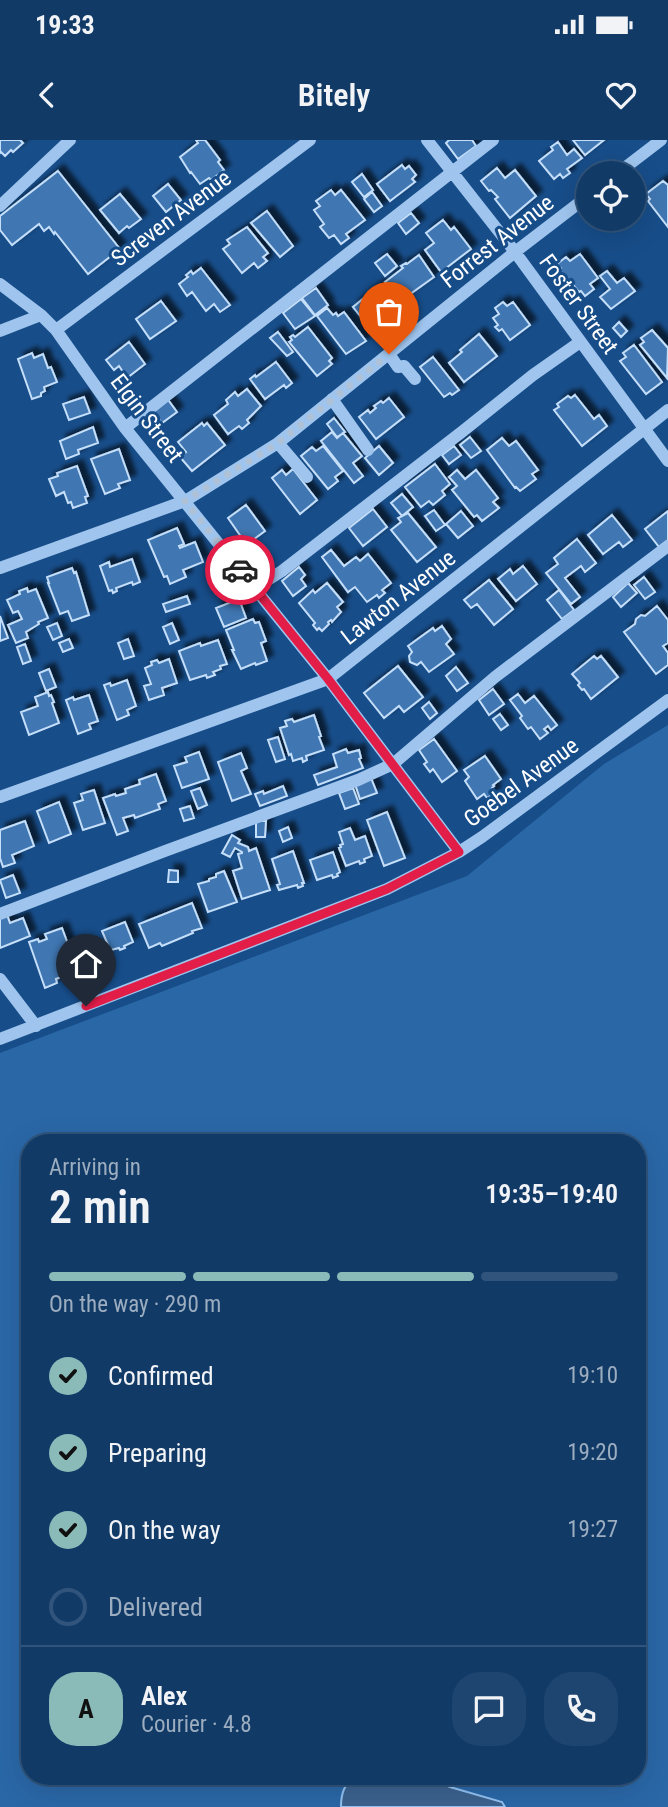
<!DOCTYPE html>
<meta charset="utf-8">
<style>
:root{--surface:#113a67;--page:#1e4570;--text:#f1f3f6;--muted:#9cadc0;--line:#30547b;--accent:#8bbbb9}
body{margin:0;font-family:"Roboto Condensed",sans-serif;background:var(--page);color:var(--text);height:100vh;display:flex;flex-direction:column;font-size:26px;white-space:nowrap}
*{box-sizing:border-box;margin:0}
p{font-size:23px;color:var(--muted)}
.icon{flex:none;width:38px;height:38px;fill:none;stroke:currentColor;stroke-width:2;stroke-linecap:round;stroke-linejoin:round}
.map{position:relative;flex:1;overflow:hidden}
.details{position:absolute;left:21px;top:994px;width:625px;height:651px;display:flex;flex-direction:column;background:var(--surface);border-radius:28px;box-shadow:0 7px 28px #0002,0 0 0 2px var(--line)}
.details>*{flex:none}
.controls{position:absolute;left:576px;top:21px;display:grid;gap:14px}
.controls a{display:grid;place-items:center;width:70px;height:70px;border-radius:50%;background:var(--surface);box-shadow:0 7px 28px #0002,0 0 0 2px var(--line);font-size:35px}
.pin{position:absolute;display:grid;place-items:center;width:60px;height:60px;color:#fff;margin:-72px -30px;border-radius:50% 50% 50% 0;rotate:-45deg;box-shadow:0 0 7px #0007}
.pin .icon{rotate:45deg}
.courier{position:absolute;display:grid;place-items:center;width:70px;height:70px;margin:-35px;border:5px solid #e11d48;border-radius:50%;background:#fff;color:#222;box-shadow:0 2px 9px #0007}
.headline em{font-style:normal;font-weight:600}
.headline div{display:flex;flex-direction:column-reverse}
.headline{display:flex;align-items:center;justify-content:space-between;height:119px;padding:0 28px}
h1{font-size:46px;font-weight:600;line-height:52px}
.bar{display:grid;grid-template-columns:repeat(4,1fr);gap:10px 7px;align-content:center;height:84px;padding:0 28px}
.bar i{height:9px;border-radius:5px;background:var(--line)}
.bar .selected{background:var(--accent)}
.bar p{grid-column:span 4}
.line{display:flex;align-items:center;gap:18px;padding:0 28px;border-top:2px solid var(--line)}
.line div{flex:1}
.round{display:grid;place-items:center;flex:none;width:74px;height:74px;border-radius:28px;background:var(--page)}
ol{padding:0 28px;list-style:none}
li{display:flex;align-items:center;gap:21px;height:77px}
li p{margin-inline-start:auto}
li .icon{padding:7px;border-radius:50%;background:var(--accent);color:#111;stroke-width:4}
li:last-child{color:var(--muted)}
li i{width:38px;height:38px;border:4px solid var(--line);border-radius:50%}
.status{display:flex;justify-content:space-between;align-items:center;height:49px;padding:0 35px;background:var(--surface);direction:ltr}
.status svg{height:19px;fill:currentColor}
header{display:flex;justify-content:space-between;align-items:center;height:91px;padding:0 28px;background:var(--surface);font-size:32px;font-weight:600}
.map>svg:first-child{display:block}
</style>
<div class="status"><b>19:33</b><svg viewBox="0 0 49 12"><path d="M0 12V9h3v3zM5 12V6h3v6zM10 12V3h3v9zM15 12V0h3v12zM26 1h20v11H26zM47 4h2v5h-2z"/></svg></div>
<header><svg class="icon" aria-label="back" viewBox="0 0 24 24"><path d="M15 5l-7 7 7 7"/></svg>Bitely<svg class="icon" aria-label="heart" viewBox="0 0 24 24"><path d="M12 20l-8-8c-3-5 5-10 8-4 3-6 11-1 8 4z"/></svg></header>
<div class="map">
<svg width="668" height="1667" viewBox="0 0 668 1667">
<defs>
<filter id="shadow"><feDropShadow dx="6" dy="-6" stdDeviation="2" flood-color="#0009"/></filter>
</defs>
<rect width="100%" height="100%" fill="#174d89"/>
<path fill="#2a67a7" fill-rule="evenodd" d="M668,585v1082h-668v-754l467,-177 137,-112zM30,1003h607v633h-607z"/>
<path fill="#3b628e" stroke="#92c1f1" stroke-width="2" d="M356,1636h68l26,11 52,15 3,5h-164c0,-14 3,-23 15,-31z"/>
<path fill="#4077b2" stroke="#c5dffa" stroke-width="2" filter="url(#shadow)" d="M0,0h20l3,3 -10,9 -2,-2 -6,6 -4,-4 -1,1z
M196,0h9l15,20 -2,2 6,8 -13,10 -2,-2 -9,6 -9,-12 -1,1 -10,-16 18,-14z
M449,0h23l4,6 -18,13 -12,-16z
M573,0h31l-19,15z
M558,2l9,13 7,-6 8,9 -15,11 3,4 -7,5 -3,-4 -6,5 -15,-18 14,-11 -2,-3z
M402,25l3,4 4,-3 7,9 -4,4 3,3 -25,19 -13,-17z
M497,28l8,10 10,-8 21,26 -26,22 -15,-19 3,-2 -7,-7 -2,1 -8,-10z
M58,31l62,78 -32,25 -33,-42 -1,2 -5,-7 -5,4 -5,-7 -27,21 -12,-15v-14z
M362,34l11,16 -9,7 -12,-15z
M663,41l5,4v42l-20,-26 2,-2 -4,-5z
M168,44l13,16 -15,12 -13,-16z
M331,50l4,5 6,-5 24,30 -19,14 3,4 -8,6 -7,-9 -5,3 -9,-11 4,-3 -10,-14 6,-4 -4,-5z
M372,52l10,14 -8,6 -10,-13z
M120,54l21,25 -12,9 -2,-2 -8,7 -19,-23z
M267,71l26,35 -13,11 -29,-34z
M411,73l8,10 -13,11 -8,-11z
M443,80l8,10 3,-3 17,22 -30,23 -16,-22 9,-7 -8,-10z
M247,87l21,26 -5,4 4,4 -9,7 -4,-5 -12,10 -19,-24 7,-5 -3,-4z
M387,114l10,12 -12,10 -10,-13z
M580,114l18,24 -8,6 4,5 -9,7 -4,-5 -2,1 -11,-13 -6,4 -7,-10 6,-5 -4,-4 9,-7 4,4z
M419,115l15,22 -35,25 -14,-20 18,-14 -2,-2 5,-3 1,1z
M201,128l29,37 -10,7 -6,-8 -8,7 -14,-19 -5,4 -8,-12 9,-7 -2,-2 5,-4 2,3z
M607,131l10,12 7,-5 11,13 -24,18 -11,-12 10,-8 -10,-13z
M380,145l17,21 -9,6 4,6 -12,9 -4,-5 -7,5 -16,-20z
M316,148l12,17 -13,10 -13,-17z
M301,159l14,17 -20,13 -12,-16z
M161,161l15,20 -26,18 -14,-20z
M503,162l4,4 6,-4 17,23 -20,15 -8,-11 -3,2 -4,-4 3,-2 -5,-7 6,-4 -4,-6z
M327,168l6,7 3,-2 2,3 6,-4 22,29 -20,13 -29,-38z
M619,182l8,9 -6,6 -8,-9z
M308,187l24,31 -3,3 3,3 -15,12 -28,-34 3,-2 -2,-3 3,-2 2,2z
M652,190l16,18 -1,30 -27,-33 4,-3 -3,-4z
M278,192l15,20 -6,4 -17,-18z
M479,194l18,22 -33,26 -15,-19 13,-11 -2,-2z
M129,202l16,22 -18,14 -8,-12 -5,4 -8,-10z
M634,205l28,37 -16,12 -26,-33 6,-4 -3,-4z
M32,213l2,5 9,-4 5,14 3,-1 6,15 -13,5 1,4 -4,2v3l-9,3 -14,-40z
M433,217l26,33 -7,5 -2,-2 -6,4 -24,-30z
M276,222l16,21 -6,5 -2,-3 -19,14 -15,-20 5,-4 1,2z
M247,249l14,17 -14,14 2,3 -7,6 -3,-3 -11,8 -14,-19 14,-11 -2,-4 9,-8 3,4z
M575,255l19,24 5,-4 8,11 -25,20 -28,-36 5,-3 -2,-3 11,-8 3,2z
M84,257l6,16 -21,7 -6,-16z
M166,257l11,15 -15,11 -11,-14z
M389,258l15,19 -28,22 -17,-22 9,-7 2,3 6,-5 -2,-2 7,-5 2,2z
M334,278l11,14 -8,5 -10,-13z
M202,283l2,3 3,-3 18,22 -33,26 -12,-14 6,-5 -8,-10z
M93,287l5,16 -20,7 1,4 -13,5 -6,-18z
M332,292l5,6 6,-5 19,23 -9,7 10,13 -9,7 -33,-42z
M470,297l11,14 -10,7 -11,-13z
M502,298l7,8 7,-5 22,29 -6,4 4,5 -16,12 -4,-4 -1,1 -28,-38z
M323,306l20,25 -8,6 3,4 -10,8 -27,-33 11,-9 4,4z
M379,306l14,17 -14,12 -14,-17z
M454,306l7,9 -12,9 -7,-9z
M119,309l11,31 -12,4 2,4 -15,6 -14,-35z
M435,324l15,20 -8,7 3,4 -12,10 -4,-4 -8,6 -16,-20z
M77,326l11,30 -3,1 2,6 -14,5 -2,-6 -3,1 -4,-11 -8,4 -7,-17 9,-3 -1,-3z
M293,329l24,31 -17,14 -28,-36 10,-8 4,5z
M457,330l8,9 11,-9 22,28 -5,4 6,6 -17,13 -5,-6 -3,2 -22,-27 5,-4 -8,-9z
M402,354l11,13 -11,9 -11,-13z
M246,365l19,26 -15,11 -3,-4 -3,3 -16,-23z
M373,369l14,18 -24,19 -14,-18z
M434,370l11,15 -9,6 -11,-15z
M461,371l12,15 -15,12 -12,-14z
M668,371v29l-9,7 -14,-18z
M408,373l28,34 -19,15 -26,-32 10,-8 -3,-4z
M612,375l20,25 -9,7 -4,-5 -16,12 -15,-19z
M177,388l7,16 -5,2 1,2 15,-6 8,20 -20,8 3,7 -16,7 -3,-8 -3,1 -16,-37z
M577,399l19,24 -11,9 -4,-6 -16,12 15,19 -9,7 -25,-31 12,-9 -4,-6z
M331,410l13,16 12,-9 4,4 8,-7 23,29 -9,7 3,3 -6,5 -2,-3 -10,7 -12,-15 -7,5 -26,-35z
M132,419l8,23 -7,3 -1,-3 -16,6 1,3 -4,2 -1,-3 -3,1 -9,-25 9,-4 1,5z
M523,426l14,18 -21,17 -18,-22 12,-10 3,5z
M299,427l6,8 -4,4 5,7 -13,10 -11,-15z
M72,428l2,5 2,-1 13,43 -17,6 -4,-10 -8,3 -12,-31h1l-2,-6z
M644,437l11,15 -10,7 -11,-14z
M489,440l24,29 -19,16 -17,-21 -6,4 -7,-8z
M327,443l16,19 -6,5 4,5 -9,10 -1,-2 -3,2 1,2 -7,7 -3,-3 -2,2 -4,-5 2,-2 -16,-20 14,-13 2,3z
M628,443l9,10 -16,14 -8,-10z
M27,448l1,4 8,-3 12,29 -10,4 1,2 -13,8 2,6 -12,5 -8,-18 14,-6 -4,-8 -5,2 -6,-13 13,-6 -1,-3z
M559,450l15,20 -12,9 -15,-19z
M187,456l3,8 -24,8 -3,-8z
M239,459l7,19 -22,9 -8,-19z
M657,466l11,14v23l-5,3 5,7v12l-12,9 -32,-42 11,-8 1,-5 5,-4 4,1z
M0,476l8,22 -8,3z
M253,479l2,4 4,-1 7,19 -5,2 6,18 -11,4 -1,-2 -14,6 -9,-19h2l-8,-20z
M57,483l5,13 -9,4 -6,-13z
M172,483l7,17 -9,4 -7,-17z
M442,486l9,13 -5,5 8,10 -25,18 -8,-10 -4,3 -7,-3 -1,-6 3,-4 -4,-6 25,-18 2,3z
M69,499l4,9 -10,4 -4,-9z
M128,499l6,17 -10,3 -6,-16z
M218,500l9,24 -7,2 1,3 -8,3 2,3 -8,3 -1,-3 -16,5 -11,-29 21,-8 1,3z
M25,504l6,17 -8,3 -6,-17z
M594,516l3,3 4,-3 17,21 -27,22 -7,-10 -2,1 -4,-5 2,-2 -8,-9z
M169,519l8,24 -15,5 2,7 -15,5 -5,-14 7,-2 -6,-16 7,-3 -1,-3 6,-2 2,3z
M398,526l25,31 -19,15 -5,-6 -15,12 -20,-25z
M456,527l12,16 -11,8 -11,-15z
M49,529l7,18 -10,4 -7,-18z
M127,540l9,26 -9,4 2,5 -12,5 -13,-35 6,-2 1,3z
M493,549l11,15 -15,11 -10,-15z
M48,552l1,4 2,-1 3,7 -2,1 7,20 -30,12 -8,-23 17,-6 -3,-9z
M518,554l7,9 9,-7 23,29 -6,5 -3,-4 -4,3 4,4 -8,6 -9,-12 -3,2 -8,-11 2,-2 -12,-16z
M89,555l9,26 -9,3 2,5 -13,5 -12,-34 7,-3 1,3z
M429,562l8,11 -7,6 -8,-11z
M500,574l8,11 -7,5 -8,-11z
M314,575l7,21 -2,1 5,13 -18,6 1,4 -4,2 -1,-4 -9,3 -2,-7 -2,1 -9,-27 7,-2 -2,-5 7,-2 2,3z
M278,597l7,22 -9,3 -8,-22z
M434,599l23,32 -15,11 -9,-13 -3,3 -6,-8 3,-2 -8,-12z
M346,609l2,4 11,-3 2,8 -2,1 4,9 -45,17 -4,-10 23,-8 -4,-13z
M199,612l10,27 -27,9 -8,-22 13,-4 -2,-5z
M241,613l6,15 -6,3 10,23 -19,7 -14,-39z
M485,616l16,23 -8,6 1,1 -2,2 3,5 -8,5 -3,-4 -7,5 -12,-18 4,-4 -5,-7z
M156,634l10,27 -8,3 2,5 -25,9 -1,-3 -11,3 5,13 -11,4 -14,-37 12,-4 1,2 10,-3 -1,-4 15,-5 -1,-4z
M371,638l6,15 -17,6 -5,-15z
M283,646l4,10 -27,10 -5,-12 8,-3 1,3z
M200,648l7,17 -9,4 -7,-18z
M353,648l6,16 -14,5 -6,-16z
M94,650l11,33 -22,7 -9,-27 9,-3 -2,-6z
M59,662l12,32 -22,9 -12,-32z
M190,666l4,12 -10,3 -4,-12z
M387,672l18,46 -21,8 -17,-46z
M25,681l9,25 -22,9 3,8 -12,4 -3,-9v-28z
M256,681h10l-1,16h-9z
M288,687l4,11 -9,4 -4,-11z
M350,688l5,12 10,-4 7,20 -8,3 1,3 -5,2 -1,-3 -13,5 -7,-18 2,-1 -1,-2 3,-1 -4,-12z
M232,695l8,5 -2,3 10,4 1,4 7,-3 14,42 -28,9 -9,-28 9,-3 -4,-14 4,-1v-1l-7,-4 -5,9 -8,-4z
M293,711l11,32h-2l1,3 -5,2 -1,-3 -18,5 -2,-5 3,-1 -8,-25z
M333,712l7,20 -3,2 1,2 -5,2 -1,-3 -15,5 -7,-20z
M169,730l9,1v11h-10z
M224,731l13,31 -29,10 -10,-28 11,-3v-2l7,-2v-3z
M13,735l7,18 -14,5 -6,-18z
M192,763l10,25 -10,3 1,2 -31,13 -2,-3 -11,5 -10,-24z
M6,772l4,11 13,-5 7,18 -30,12v-33z
M125,782l8,20 -9,4 1,2 -5,2 -1,-2 -12,3 -2,-5 3,-1 -6,-14z
M62,788l16,43 -22,8 1,4 -12,5 -16,-46 9,-3 1,3 8,-3 -2,-5z"/>
<g fill="none" stroke-linecap="round" stroke-linejoin="round">
<path stroke="#9fc5ee" stroke-width="12" d="M427,0l88,112 153,209
M618,33l43,-33
M0,66l70,-66
M0,144l41,31 15,15 69,98 203,251 131,173
M56,190l254,-190
M0,191l41,-16
M389,214l9,13 6,-1 11,13
M332,259l36,51
M125,288l368,-288
M278,303l29,34
M0,428l185,-67 93,-58 237,-191 73,-56
M255,448l27,-17 181,-140 70,-56 47,-33
M0,657l328,-118 340,-269
M0,774l165,-63 193,-71 35,-16 102,-87 173,-131
M0,839l36,47
M0,899l387,-150 72,-37 23,-15 186,-137"/>
</g>
<g fill="none" stroke-linecap="round" stroke-linejoin="round">
<path stroke="#aec1d6" stroke-width="7" stroke-dasharray="0 12.6" d="M240,430l-55,-69 93,-58 111,-89"/>
<path stroke="#e11d48" stroke-width="9" d="M86,866l301,-117 72,-37 -131,-173 -88,-109"/>
</g>
<g text-anchor="middle" stroke-width="6" stroke-linejoin="round" paint-order="stroke">
<g font-size="23" fill="#fff" stroke="#174d89">
<text transform="translate(171 78) rotate(-37)" y="8">Screven Avenue</text>
<text transform="translate(497 101) rotate(-38)" y="8">Forrest Avenue</text>
<text transform="translate(579 164) rotate(54)" y="8">Foster Street</text>
<text transform="translate(147 278) rotate(53)" y="8">Elgin Street</text>
<text transform="translate(398 457) rotate(-38)" y="8">Lawton Avenue</text>
<text transform="translate(521 642) rotate(-36)" y="8">Goebel Avenue</text>
</g>
</g>
</svg>
<div class="controls">
<a><svg class="icon" aria-label="locate" viewBox="0 0 24 24"><circle cx="12" cy="12" r="6"/><path d="M12 2v4M12 18v4M2 12h4M18 12h4"/></svg></a>
</div>
<div class="pin" style="left:389px;top:214px;background:#ea580c"><svg class="icon" aria-label="bag" viewBox="0 0 24 24"><path d="M5 8h14l-1 12H6zM9 8a3 3 0 0 1 6 0"/></svg></div>
<div class="pin" style="left:86px;top:866px;background:#1f2937"><svg class="icon" aria-label="home" viewBox="0 0 24 24"><path d="M3 11l9-7 9 7M6 9v11h12V9"/></svg></div>
<div class="courier" style="left:240px;top:430px"><svg class="icon" aria-label="car" viewBox="0 0 24 24"><path d="M5 17H2v-5l4-1 3-4h7l3 4 3 1v5h-3M9 17h6M6 11h13"/><circle cx="7" cy="17" r="2"/><circle cx="17" cy="17" r="2"/></svg></div>
<section class="details">
<div class="headline"><div><h1>2 min</h1><p>Arriving in</p></div><em>19:35–19:40</em></div>
<div class="bar"><i class="selected"></i><i class="selected"></i><i class="selected"></i><i></i><p>On the way · 290 m</p></div>
<ol>
<li><svg class="icon" aria-label="check" viewBox="0 0 24 24"><path d="M5 12l5 5 9-10"/></svg>Confirmed<p>19:10</p></li>
<li><svg class="icon" aria-label="check" viewBox="0 0 24 24"><path d="M5 12l5 5 9-10"/></svg>Preparing<p>19:20</p></li>
<li><svg class="icon" aria-label="check" viewBox="0 0 24 24"><path d="M5 12l5 5 9-10"/></svg>On the way<p>19:27</p></li>
<li><i></i>Delivered</li>
</ol>
<div class="line" style="height:126px"><b class="round" style="background:var(--accent);color:#111">A</b><div><b>Alex</b><p>Courier · 4.8</p></div><a class="round"><svg class="icon" aria-label="chat" viewBox="0 0 24 24"><path d="M4 5h16v11H9l-5 4z"/></svg></a><a class="round"><svg class="icon" aria-label="phone" viewBox="0 0 24 24"><path d="M5 4h4l2 5-3 2q2 4 5 5l2-3 5 2v4C11 20 4 13 5 4z"/></svg></a></div>
</section>
</div>
